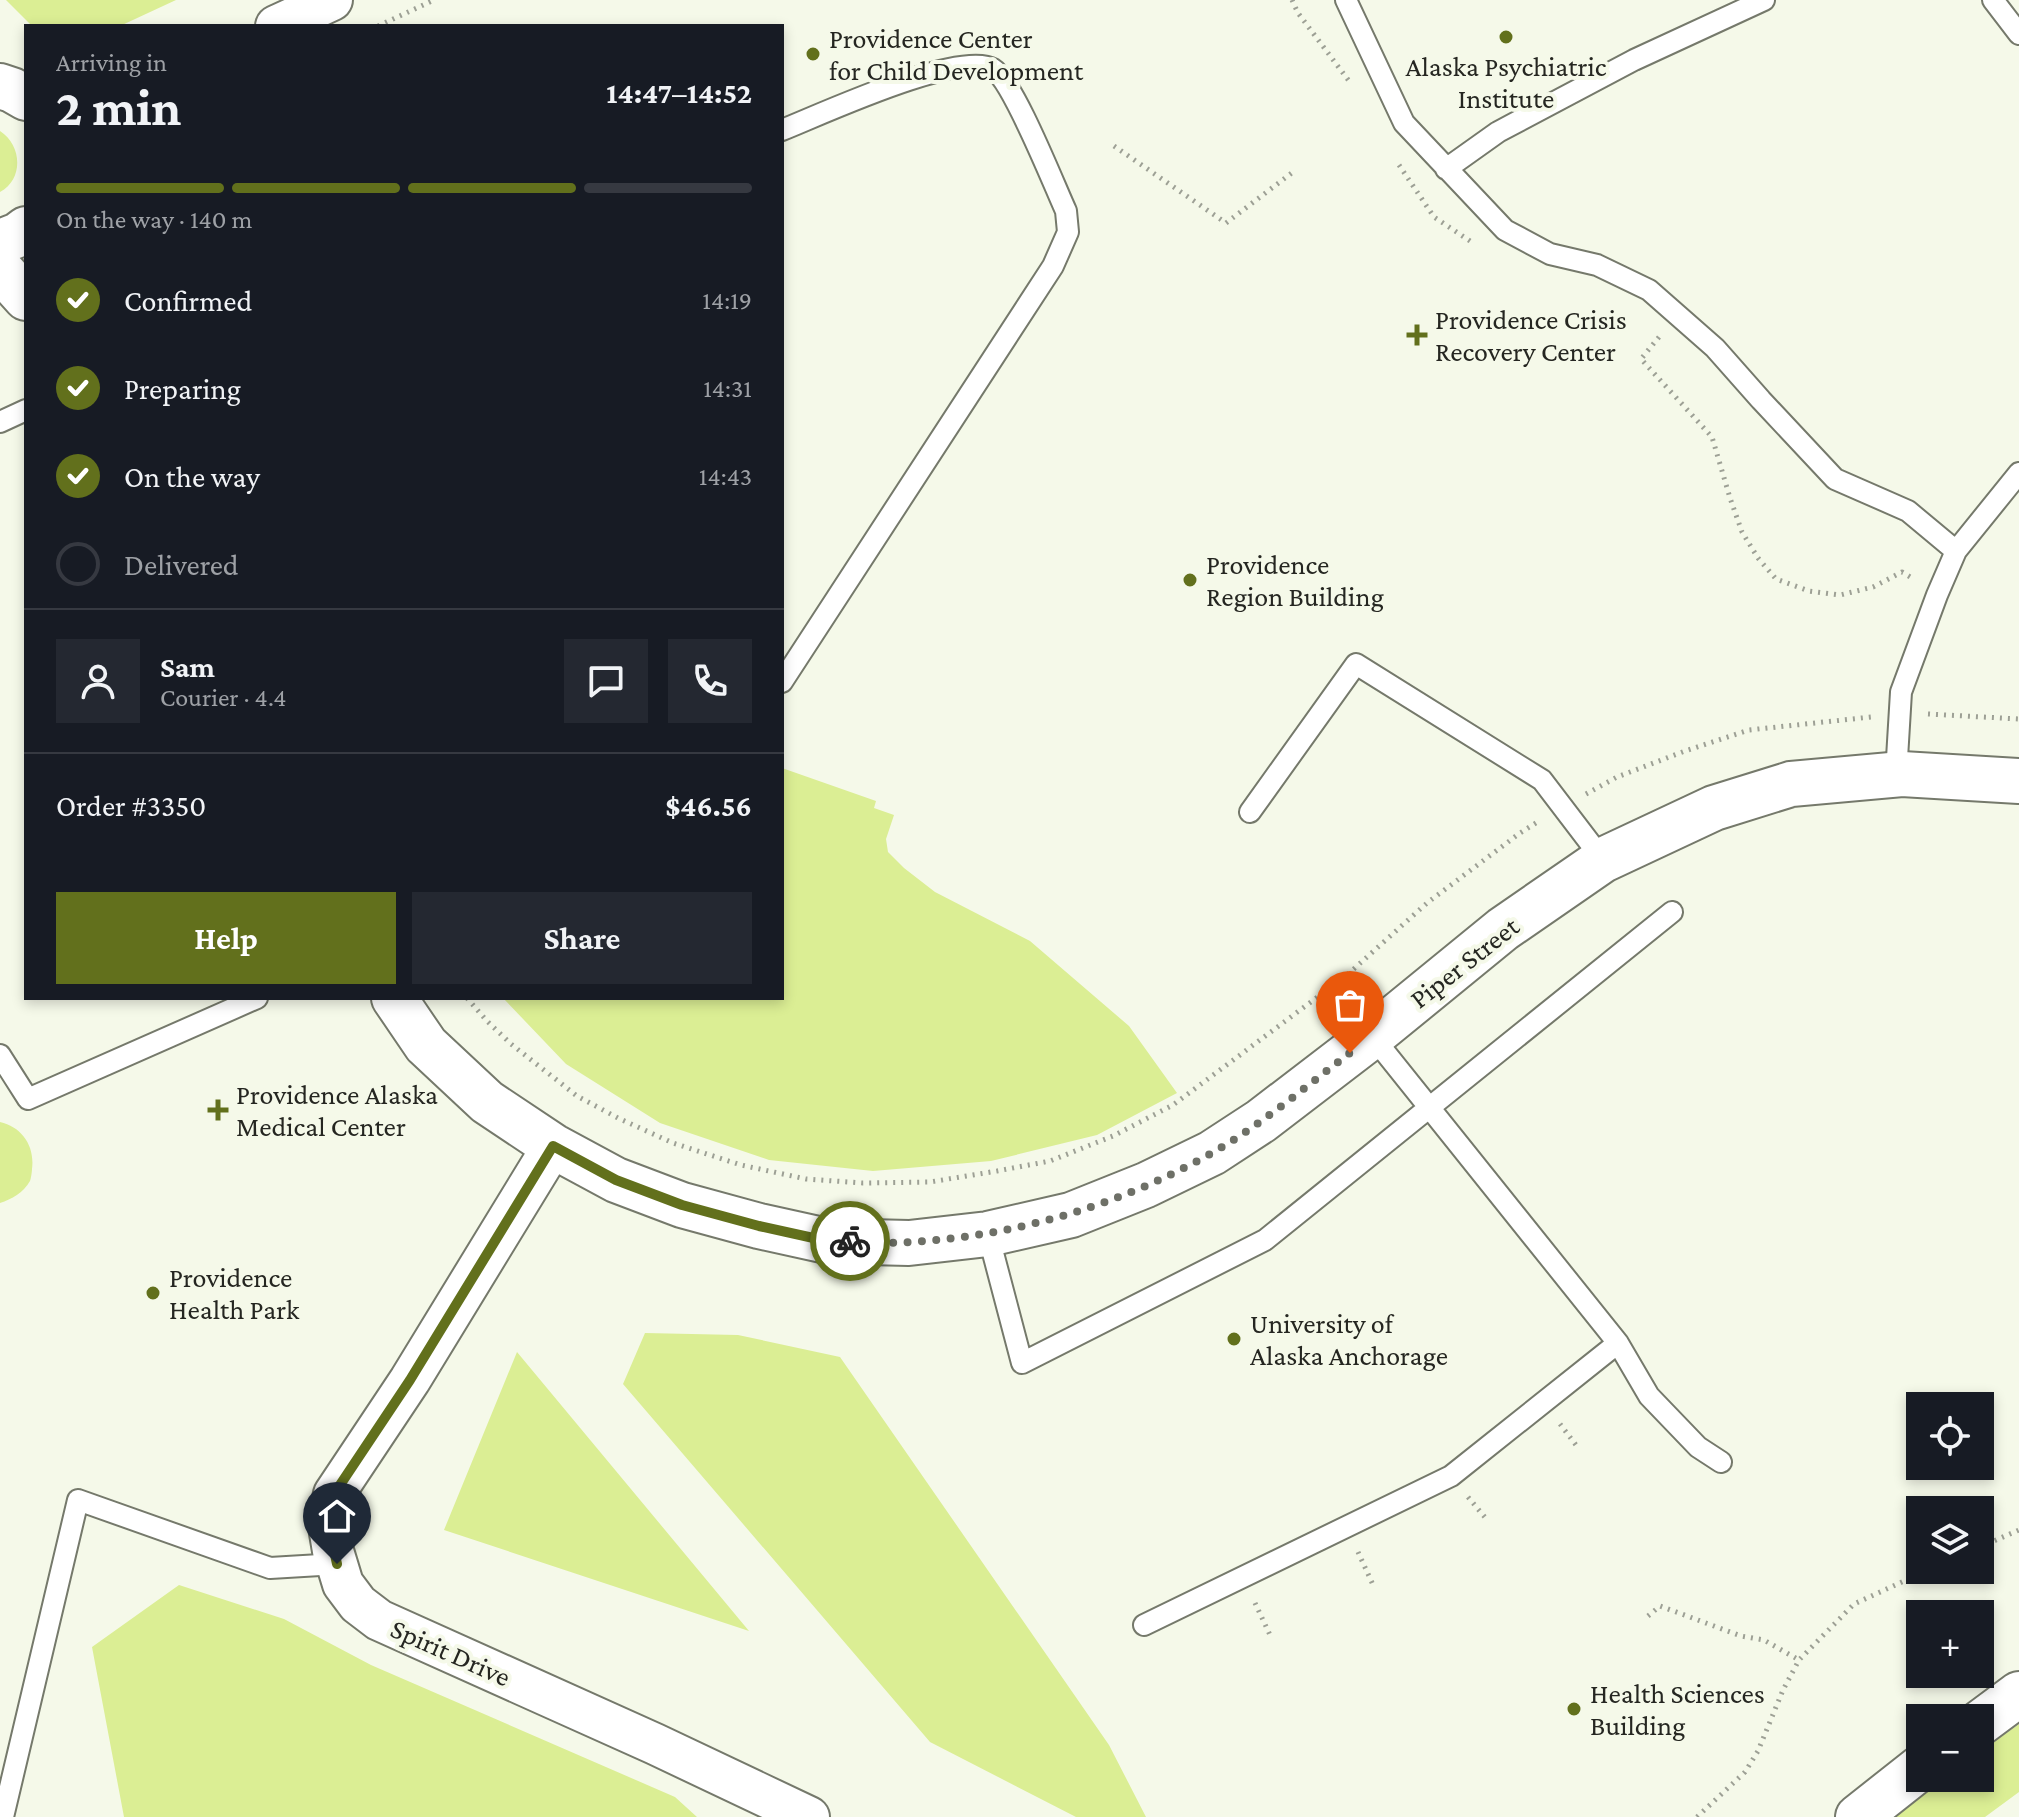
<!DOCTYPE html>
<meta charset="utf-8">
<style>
:root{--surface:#171b24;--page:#242831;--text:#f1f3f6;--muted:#9ea1a6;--line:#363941;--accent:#62701c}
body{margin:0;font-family:"Crimson Pro",serif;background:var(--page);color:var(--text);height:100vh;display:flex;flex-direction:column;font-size:30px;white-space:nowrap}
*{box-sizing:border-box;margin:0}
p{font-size:26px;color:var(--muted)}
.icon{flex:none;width:44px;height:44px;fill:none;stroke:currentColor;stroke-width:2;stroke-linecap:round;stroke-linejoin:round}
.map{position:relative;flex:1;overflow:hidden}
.side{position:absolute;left:24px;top:24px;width:760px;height:976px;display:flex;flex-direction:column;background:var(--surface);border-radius:0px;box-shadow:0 4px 12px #0003}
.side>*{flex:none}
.tools{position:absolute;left:1906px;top:1392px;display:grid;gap:16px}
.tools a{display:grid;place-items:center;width:88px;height:88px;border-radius:0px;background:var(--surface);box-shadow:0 4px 12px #0003;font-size:40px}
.pin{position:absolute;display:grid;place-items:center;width:68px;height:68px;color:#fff;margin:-82px -34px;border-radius:50% 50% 50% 0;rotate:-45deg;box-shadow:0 0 8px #0007}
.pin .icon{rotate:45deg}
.courier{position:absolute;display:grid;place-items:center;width:80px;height:80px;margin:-40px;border:6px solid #62701c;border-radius:50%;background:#fff;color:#222;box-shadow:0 2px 10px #0007}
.headline em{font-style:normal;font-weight:700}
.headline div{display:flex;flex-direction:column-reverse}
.headline{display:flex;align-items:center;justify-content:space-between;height:136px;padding:0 32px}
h1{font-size:52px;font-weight:700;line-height:60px}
.bar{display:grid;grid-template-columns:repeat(4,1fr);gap:12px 8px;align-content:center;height:96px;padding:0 32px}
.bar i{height:10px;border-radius:6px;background:var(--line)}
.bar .active{background:var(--accent)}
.bar p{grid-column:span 4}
.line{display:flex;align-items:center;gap:20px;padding:0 32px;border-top:2px solid var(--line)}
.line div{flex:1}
.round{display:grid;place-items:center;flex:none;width:84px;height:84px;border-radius:0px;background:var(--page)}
ol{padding:0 32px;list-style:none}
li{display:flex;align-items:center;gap:24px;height:88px}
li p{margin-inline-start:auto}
li .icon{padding:8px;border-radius:50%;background:var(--accent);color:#fff;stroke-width:4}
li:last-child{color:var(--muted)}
li i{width:44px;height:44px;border:4px solid var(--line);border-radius:50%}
.primary-button{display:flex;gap:16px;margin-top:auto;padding:16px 32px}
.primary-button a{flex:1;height:92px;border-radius:0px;background:var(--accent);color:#fff;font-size:32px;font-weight:700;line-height:92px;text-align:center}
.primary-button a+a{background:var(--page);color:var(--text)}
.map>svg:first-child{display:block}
</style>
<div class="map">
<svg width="2019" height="1817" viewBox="0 0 2019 1817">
<rect width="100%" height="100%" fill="#f5f9e9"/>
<path fill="#dbee94" d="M6,0h170l-56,26h-84l-5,-1z
M0,131c22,14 24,48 0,61z
M782,768l94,33 -2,7 20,7 -8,24 2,13 16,16 31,24 95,49 99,85 48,67 -80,42 -106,26 -118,10 -104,-11 -109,-37 -94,-59 -63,-66h279z
M0,1122c22,5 35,24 32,47 0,2 -1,10 -2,12 -7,12 -18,18 -30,22z
M645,1333l93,2 102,22 269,388 37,72h-70l-146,-75 -307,-358z
M517,1352l232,279 -305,-101z
M179,1585l105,34 87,46 304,132 22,20h-573l-32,-170z
M2019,1724v68l-34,25h-90l50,-39h35v-26z"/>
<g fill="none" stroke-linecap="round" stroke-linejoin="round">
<defs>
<path id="lane" d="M1346,0l58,123 101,107 45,24 47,11 52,25 66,58 46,52 74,79 73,32 48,40
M1993,0l26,34
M782,130c38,-15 177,-80 211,-61 20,12 61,116 73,142l2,21 -15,34 -271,416
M1446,169l52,-37 136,-72 130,-60
M0,422l26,-12
M1896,775l5,-83 36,-97 19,-44 63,-78
M1250,812l106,-148 186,116 61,80
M1372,1036l246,307 31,53 49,51 23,15
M0,1055l28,44 229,-101
M988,1234l34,129 243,-123 407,-328
M1144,1625l307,-149 167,-133
M3,1817l75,-317 192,68 67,-4"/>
<path id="street" d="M276,26l56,-26
M553,1146l-143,234 -76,114 -6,27 5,30 10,33 15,20 21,16 276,124 154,73"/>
<path id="secondary" d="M0,86l12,4 14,8
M0,242l18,-7 8,-6
M0,269l26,29
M394,998l32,47 61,57 66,44 63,34 66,25 77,21 68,15 82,2 79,-9 83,-19 75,-30 66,-32 49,-32 111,-85 131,-107 100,-69 111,-52 77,-24 111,-10 117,7
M1980,1723l39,-29
M1858,1817l62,-49"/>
</defs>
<use href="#lane" stroke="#75796b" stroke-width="24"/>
<use href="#street" stroke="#75796b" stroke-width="44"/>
<use href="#secondary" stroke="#75796b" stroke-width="48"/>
<path stroke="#9da095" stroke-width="5" stroke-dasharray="2 6" stroke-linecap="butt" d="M1292,0l6,13 51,68
M378,26l56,-26
M1114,146l112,77 67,-51
M1399,165l35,52 39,26
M1659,337l-18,22 71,78 18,61 12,34 16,26 18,21 33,12 31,4 33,-8 29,-15 10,6
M1928,714l91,5
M1586,794l31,-17 68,-26 64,-21 122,-13
M467,998l20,23 24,23 66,52 41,22 55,25 68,22 65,14 57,4 67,-1 67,-11 53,-10 63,-25 60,-31 174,-130 80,-72 93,-70 19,-12
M1560,1424l19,25
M1468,1497l20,24
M1980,1547l39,-17
M1358,1552l16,35
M1255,1603l15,32
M1648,1616l12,-10 81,30 23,4 35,20
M1697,1817l48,-45 13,-21 25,-61 16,-30 55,-56 74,-34"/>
<use href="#lane" stroke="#fff" stroke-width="20"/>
<use href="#street" stroke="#fff" stroke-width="40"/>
<use href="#secondary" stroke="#fff" stroke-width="44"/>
</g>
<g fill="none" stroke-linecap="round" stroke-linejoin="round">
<path stroke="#6e7067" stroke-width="8" stroke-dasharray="0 14.4" d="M850,1241c20,1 41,3 61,1 105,-6 209,-37 301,-89 49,-28 93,-66 138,-100"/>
<path stroke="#62701c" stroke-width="10" d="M337,1564l-9,-43 6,-27 76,-114 143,-234 63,34 66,25 77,21 68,15h23"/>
</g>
<g fill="#62701c" stroke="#f5f9e9" stroke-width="3">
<circle cx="1506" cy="37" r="8"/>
<circle cx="813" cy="54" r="8"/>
<path d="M1413 323h8v8h8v8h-8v8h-8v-8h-8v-8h8z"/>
<circle cx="1190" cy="580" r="8"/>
<path d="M214 1098h8v8h8v8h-8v8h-8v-8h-8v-8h8z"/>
<circle cx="153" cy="1293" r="8"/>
<circle cx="1234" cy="1339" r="8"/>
<circle cx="1574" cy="1709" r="8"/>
</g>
<g text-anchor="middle" stroke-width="8" stroke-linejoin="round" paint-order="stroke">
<g font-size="28" fill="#252621" stroke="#f5f9e9" text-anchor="start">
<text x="829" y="48">Providence Center<tspan x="829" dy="32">for Child Development</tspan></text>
<text x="1506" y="76" text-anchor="middle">Alaska Psychiatric<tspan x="1506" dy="32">Institute</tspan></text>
<text x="1435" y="329">Providence Crisis<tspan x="1435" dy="32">Recovery Center</tspan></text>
<text x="1206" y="574">Providence<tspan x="1206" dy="32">Region Building</tspan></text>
<text x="236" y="1104">Providence Alaska<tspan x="236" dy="32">Medical Center</tspan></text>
<text x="169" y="1287">Providence<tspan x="169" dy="32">Health Park</tspan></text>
<text x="1250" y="1333">University of<tspan x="1250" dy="32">Alaska Anchorage</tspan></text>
<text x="1590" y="1703">Health Sciences<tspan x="1590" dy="32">Building</tspan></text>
</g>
<g font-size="28" fill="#252621" stroke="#f5f9e9">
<text transform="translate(1464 962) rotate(-38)" y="10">Piper Street</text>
<text transform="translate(451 1652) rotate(24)" y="10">Spirit Drive</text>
</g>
</g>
</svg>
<div class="tools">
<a><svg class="icon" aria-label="locate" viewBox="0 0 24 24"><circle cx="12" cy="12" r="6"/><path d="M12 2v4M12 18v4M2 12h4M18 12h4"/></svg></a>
<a><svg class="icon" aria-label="layers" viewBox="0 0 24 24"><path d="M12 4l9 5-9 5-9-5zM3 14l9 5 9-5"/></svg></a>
<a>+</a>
<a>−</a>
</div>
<div class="pin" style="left:1350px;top:1053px;background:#ea580c"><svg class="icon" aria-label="bag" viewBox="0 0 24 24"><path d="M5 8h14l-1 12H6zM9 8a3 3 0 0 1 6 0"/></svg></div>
<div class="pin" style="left:337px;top:1564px;background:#1f2937"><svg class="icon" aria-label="home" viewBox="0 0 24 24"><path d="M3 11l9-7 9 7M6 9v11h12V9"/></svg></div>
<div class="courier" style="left:850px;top:1241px"><svg class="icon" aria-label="bike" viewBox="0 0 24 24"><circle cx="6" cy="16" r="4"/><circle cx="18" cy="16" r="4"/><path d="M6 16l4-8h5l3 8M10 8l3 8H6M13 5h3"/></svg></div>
<section class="side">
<div class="headline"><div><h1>2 min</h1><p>Arriving in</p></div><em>14:47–14:52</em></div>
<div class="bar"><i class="active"></i><i class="active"></i><i class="active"></i><i></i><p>On the way · 140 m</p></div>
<ol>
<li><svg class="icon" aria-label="check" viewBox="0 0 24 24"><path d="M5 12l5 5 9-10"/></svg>Confirmed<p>14:19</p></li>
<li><svg class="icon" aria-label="check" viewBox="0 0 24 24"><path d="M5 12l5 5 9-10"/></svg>Preparing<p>14:31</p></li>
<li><svg class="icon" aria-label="check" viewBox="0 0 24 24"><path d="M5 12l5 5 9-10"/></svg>On the way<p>14:43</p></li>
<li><i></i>Delivered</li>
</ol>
<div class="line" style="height:144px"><a class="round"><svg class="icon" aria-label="person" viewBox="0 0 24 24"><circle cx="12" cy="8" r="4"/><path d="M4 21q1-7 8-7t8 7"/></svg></a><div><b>Sam</b><p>Courier · 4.4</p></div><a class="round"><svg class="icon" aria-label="chat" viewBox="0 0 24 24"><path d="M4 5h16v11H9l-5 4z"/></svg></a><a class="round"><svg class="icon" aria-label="phone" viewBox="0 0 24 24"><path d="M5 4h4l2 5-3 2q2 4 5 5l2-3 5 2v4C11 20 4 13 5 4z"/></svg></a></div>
<div class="line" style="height:104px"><div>Order #3350</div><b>$46.56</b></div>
<div class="primary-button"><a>Help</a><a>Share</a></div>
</section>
</div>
